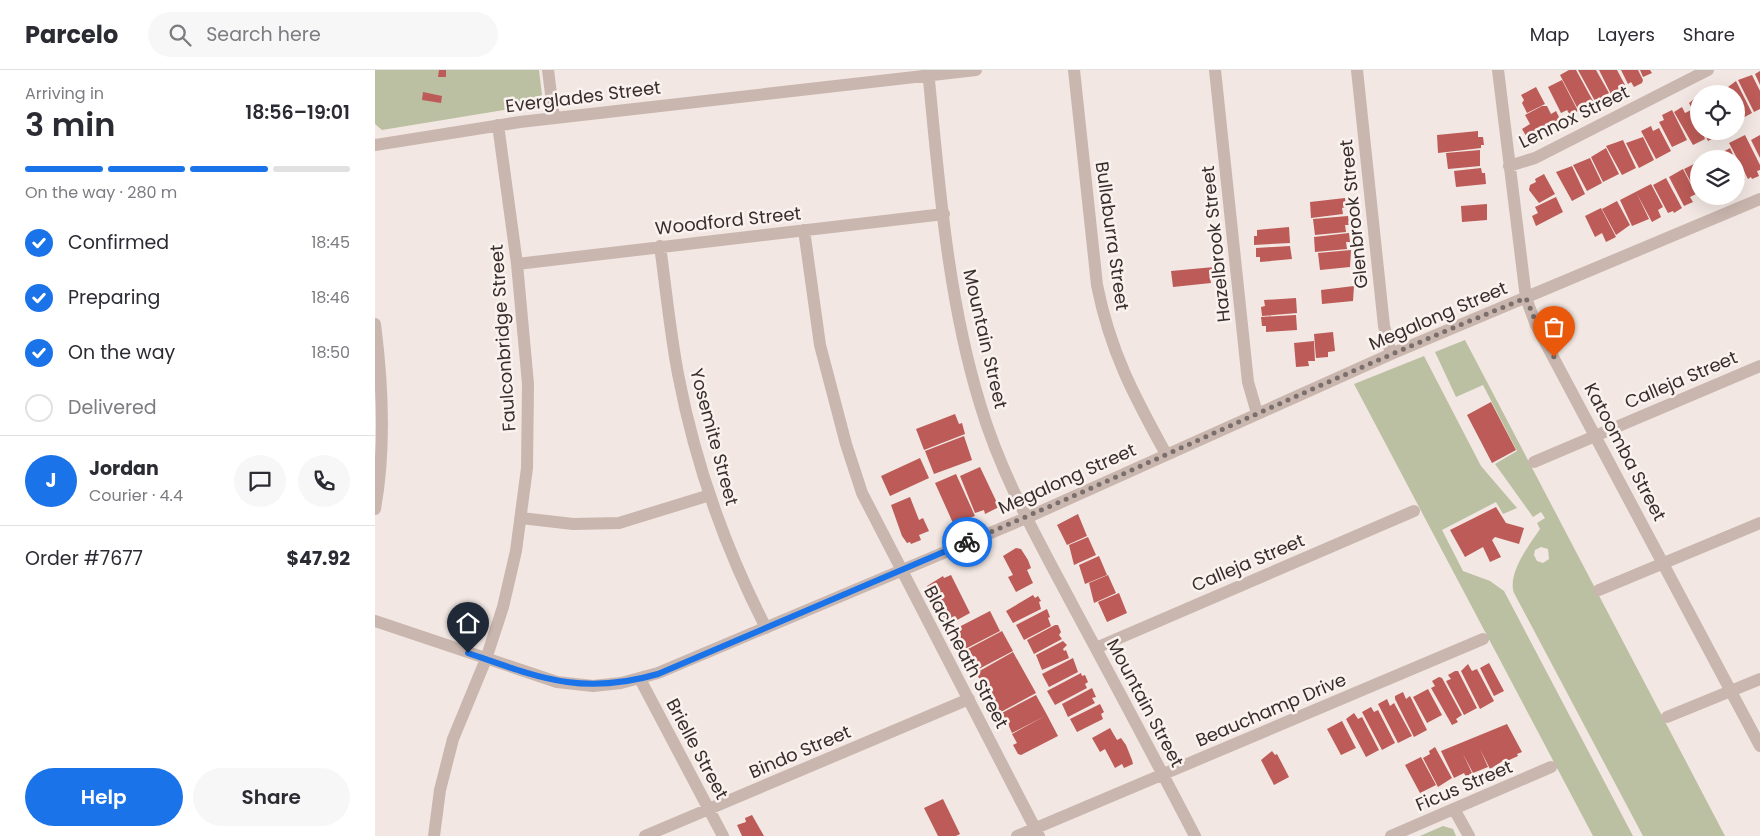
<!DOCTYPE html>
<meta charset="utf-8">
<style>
:root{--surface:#fff;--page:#f7f7f7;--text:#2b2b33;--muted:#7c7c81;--line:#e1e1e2;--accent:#1a73e8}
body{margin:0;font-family:Poppins,sans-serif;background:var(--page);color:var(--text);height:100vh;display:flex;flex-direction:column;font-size:19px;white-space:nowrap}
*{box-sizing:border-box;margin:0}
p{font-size:16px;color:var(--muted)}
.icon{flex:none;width:28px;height:28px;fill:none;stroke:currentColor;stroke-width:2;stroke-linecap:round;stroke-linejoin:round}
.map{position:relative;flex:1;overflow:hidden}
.sheet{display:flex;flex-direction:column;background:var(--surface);width:375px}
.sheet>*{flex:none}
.controls{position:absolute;left:1315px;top:15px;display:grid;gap:10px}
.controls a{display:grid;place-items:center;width:55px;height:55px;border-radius:50%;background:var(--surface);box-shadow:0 5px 20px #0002;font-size:25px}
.pin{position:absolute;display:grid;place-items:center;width:42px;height:42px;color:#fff;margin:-51px -21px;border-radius:50% 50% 50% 0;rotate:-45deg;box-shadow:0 0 5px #0007}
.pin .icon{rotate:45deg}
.courier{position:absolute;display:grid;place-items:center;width:50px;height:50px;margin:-25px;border:4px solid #1a73e8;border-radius:50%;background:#fff;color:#222;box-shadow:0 1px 6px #0007}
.summary em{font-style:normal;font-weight:600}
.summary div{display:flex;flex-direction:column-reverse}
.summary{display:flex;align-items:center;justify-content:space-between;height:85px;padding:0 25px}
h1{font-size:32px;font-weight:600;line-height:38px}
.bar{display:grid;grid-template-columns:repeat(4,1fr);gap:8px 5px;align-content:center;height:60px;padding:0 25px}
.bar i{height:6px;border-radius:4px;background:var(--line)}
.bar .on{background:var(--accent)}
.bar p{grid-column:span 4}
.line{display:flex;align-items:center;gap:12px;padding:0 25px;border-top:1px solid var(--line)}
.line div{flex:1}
.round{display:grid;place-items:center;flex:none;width:52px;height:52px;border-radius:26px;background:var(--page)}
ol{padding:0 25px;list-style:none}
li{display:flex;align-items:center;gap:15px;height:55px}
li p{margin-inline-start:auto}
li .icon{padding:5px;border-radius:50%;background:var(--accent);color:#fff;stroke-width:4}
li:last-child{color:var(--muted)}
li i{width:28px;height:28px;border:2px solid var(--line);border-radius:50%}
.button{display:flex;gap:10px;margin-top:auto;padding:10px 25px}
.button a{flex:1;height:58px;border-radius:30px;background:var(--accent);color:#fff;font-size:20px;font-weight:600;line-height:58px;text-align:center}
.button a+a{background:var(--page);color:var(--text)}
header{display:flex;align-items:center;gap:30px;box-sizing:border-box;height:70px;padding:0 25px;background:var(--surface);border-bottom:1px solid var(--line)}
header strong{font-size:24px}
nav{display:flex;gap:28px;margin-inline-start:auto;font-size:18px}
.search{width:350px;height:45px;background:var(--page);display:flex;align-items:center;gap:12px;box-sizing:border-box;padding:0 18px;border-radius:28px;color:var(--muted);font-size:19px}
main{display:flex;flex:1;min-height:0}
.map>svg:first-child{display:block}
</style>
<header>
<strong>Parcelo</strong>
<div class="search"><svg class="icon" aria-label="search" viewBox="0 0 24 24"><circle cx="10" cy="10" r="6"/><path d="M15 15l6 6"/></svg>Search here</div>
<nav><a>Map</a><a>Layers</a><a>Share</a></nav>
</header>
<main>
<section class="sheet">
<div class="summary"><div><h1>3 min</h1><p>Arriving in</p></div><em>18:56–19:01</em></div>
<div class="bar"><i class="on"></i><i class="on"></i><i class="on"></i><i></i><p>On the way · 280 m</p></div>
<ol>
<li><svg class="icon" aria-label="check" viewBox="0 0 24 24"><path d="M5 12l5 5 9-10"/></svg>Confirmed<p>18:45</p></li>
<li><svg class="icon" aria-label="check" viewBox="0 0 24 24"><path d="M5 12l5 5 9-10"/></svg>Preparing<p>18:46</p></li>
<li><svg class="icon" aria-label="check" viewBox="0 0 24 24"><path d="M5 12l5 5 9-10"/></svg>On the way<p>18:50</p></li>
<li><i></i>Delivered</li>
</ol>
<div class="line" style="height:90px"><b class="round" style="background:var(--accent);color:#fff">J</b><div><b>Jordan</b><p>Courier · 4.4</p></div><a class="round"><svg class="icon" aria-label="chat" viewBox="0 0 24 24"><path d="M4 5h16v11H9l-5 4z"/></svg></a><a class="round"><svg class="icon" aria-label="phone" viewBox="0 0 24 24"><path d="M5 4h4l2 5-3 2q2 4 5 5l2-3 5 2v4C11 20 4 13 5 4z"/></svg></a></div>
<div class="line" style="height:65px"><div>Order #7677</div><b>$47.92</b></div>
<div class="button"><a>Help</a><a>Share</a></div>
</section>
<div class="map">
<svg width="1385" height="766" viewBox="0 0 1385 766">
<rect width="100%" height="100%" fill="#f2e7e2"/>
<path fill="#bcc0a3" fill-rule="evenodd" d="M0,0h164l3,25 -8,10 -152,25 -7,-6z
M1090,270l260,496h-82l-129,-243c-7,-19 15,-48 26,-64l-3,-6 8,-5 -4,-6 -8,5 -38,-53 22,-13 -34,-66 -27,12 -21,-45zM1166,477l7,2 1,10 -6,4 -6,-2 -3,-6 1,-5z
M1049,286l57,110 36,42 -14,6 -7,-12 -54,28 21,41 27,10 14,10 129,245h-40l-239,-452z
M1068,756l10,3 3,7h-36z"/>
<path fill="#bc5b57" d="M64,0h7v7h-8z
M1194,0h7l17,31 -4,3 2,5 -8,4h-3l-20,-38z
M1203,0h18l13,23 -5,3 3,4 -8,4 -3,-1z
M1224,0h18l8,15 -5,2 2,4 -11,3z
M1246,0h17l5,10 -1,3 -8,4 -3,-5 -3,2z
M1265,0h10l2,3 -9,4z
M1385,1v14l-5,-11z
M1377,5l8,16v18l-6,3 -16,-32z
M1187,10l16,31 -8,4 -3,-5 -6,3 -13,-26z
M1361,11l16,32 -13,7 -3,-6v-20h-10l-2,-4z
M1161,17l9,17 -18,9 -5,-10 2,-3 -3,-5z
M1340,19l2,4 5,-3 2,4h-18z
M48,22l19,4 -1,7 -19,-3z
M1323,26l1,1v26l-10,-20z
M1167,36h5l4,8 5,-3 6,12 -34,16 -6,-10 8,-5 -5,-9z
M1307,37l3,6 6,-3 8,16v5h3l2,5 1,3 -12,6 -19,-33z
M1297,40l15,30 -15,7 -13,-25 5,-2 -2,-5z
M1276,56l2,5 6,-3 12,23 -15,8 -15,-28z
M1103,61v6h5l1,8h-3v3l-43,5 -1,-18z
M1328,61h18l1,3 -14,7z
M1370,65l15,30v5l-3,1 2,5 -7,3 -1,-2 -3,2 -19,-36z
M1385,65v23l-9,-18z
M1268,67l11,23 -15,8 -13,-25z
M1248,70l13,28 -14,7 -16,-29z
M1231,78l13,26 -16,8 -12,-25z
M1355,78l5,11h-17l-2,-3z
M1105,80v16l-32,3 -2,-16z
M1215,88l12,25 -15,8 -14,-26z
M1361,90l9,16v4l-7,4z
M1323,92l1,2v34l-15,-29z
M1197,96l13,28 -13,7 -16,-29z
M1106,98l1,5h3l1,11 -30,3 -2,-16z
M1308,99l13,25 -6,3 3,5 -9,4 -15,-29z
M1169,104l11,20 -16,9 -10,-13 1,-5 6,-3 -1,-3z
M1291,108l16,30 -8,5 -1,-2 -5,2 -15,-28z
M1276,114l12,23 -5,3 3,7 -9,5 -15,-28 12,25 -17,7 -12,-26z
M1181,127l7,15 -27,14 -4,-10 6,-3 -3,-6z
M970,128l1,9 -4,1 1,6 -32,4 -1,-16z
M1242,131l13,24 -14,10 -14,-26z
M1112,134v16l-25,2 -1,-16z
M1226,138l15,29 -10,5 -4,-9 -7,4 -10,-21z
M973,146l1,9h-4l1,7 -31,3 -2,-16z
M914,157l1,16 -36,2v-9h3v-6z
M974,163l1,9h-4l1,7 -32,3 -1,-15z
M915,176l2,13 -32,3v-5h-4v-9z
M976,180l-1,17 -30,3 -2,-17z
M839,197l2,10 -6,1 1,5 -38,4 -2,-16z
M979,216l-1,15 -31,3 -1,-14z
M921,228l1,15 -35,3 -1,-9 4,-1 -1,-6z
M921,245l1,15 -31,2v-6h-4l-1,-9z
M958,262l2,19 -7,1v5l-12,1 -2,-24z
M939,271l1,20h-7l1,5 -13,1 -2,-24z
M1116,332l25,48 -24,13 -25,-48z
M580,344l4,10 3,-1 3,11 -41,16 -8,-21z
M589,366l8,24 -38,14 -9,-23z
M545,388l9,20 -39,18 -9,-20z
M605,397l19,40 -14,7 -1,-4 -9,3 -15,-37z
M581,404l19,42 -22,7 -18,-40z
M535,427l9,23 4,-2 6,13 -10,4 2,5 -10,4 -1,-2 -3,1 -5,-7 -11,-31z
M1121,437l10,16 18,5 -5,16 -24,-7 -3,3 9,17 -11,5 -7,-15 -18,10 -15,-27z
M703,444l9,22 -20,9 -10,-20z
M713,467l8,18 -22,10 -5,-20z
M641,478l5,1 7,11 3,8 -4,2 6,13 -17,9 -8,-15 5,-2 -10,-19z
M724,486l8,19 -22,9 -6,-19z
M576,505l19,38 -22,12 -21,-39 16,-10 1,2z
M733,505l8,18 -22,10 -5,-20z
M744,523l8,20 -20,9 -9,-20z
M658,525l2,3 3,-2 3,5 -2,1 2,7 -28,14 -7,-12z
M672,539l3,8 -2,1 3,8 -27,14 -8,-15z
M615,541l10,20 -35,18 -8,-21z
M680,555h3l3,7 -2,3 3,4 -28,15 -7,-14z
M627,561l11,20 -36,19 -2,-2 -2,1 -4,-9 4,-2 -5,-9z
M688,571l4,4 -4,4 1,2 2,-1 3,8 -27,12 -6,-15z
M638,582l23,41 -37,20 -1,-3 -3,1 -4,-8 4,-3 -10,-18 -3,1 -6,-10z
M698,588l5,14 -29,15 -7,-13z
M1114,593l15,28 -10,5 -14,-28z
M1093,594l4,7 5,-2 17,32 -14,8 -19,-38z
M1080,601h3l19,37 -13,7 -18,-34 5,-2 -3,-4z
M706,603l1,3 3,-1 3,7 -3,2 2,4 -32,17 -8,-14z
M1064,607l3,1 20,37 -6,4 2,3 -6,3 -21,-37 4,-2 -3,-5z
M717,618l4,9 -4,1 3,5 -27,14 -6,-13z
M1053,619l14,26 -15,8 -14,-26z
M1028,622l3,7 4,-3 17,34 -13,7 -19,-38v-3z
M661,625l11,20 -35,18 -4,-9 -4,2 -6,-11z
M1012,629l3,7 4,-3 18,33 -14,7 -20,-39z
M725,634l4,8 -3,2 2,5 -26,13 -7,-13z
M996,637l3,5 4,-2 17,33 -13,7 -20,-38z
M979,643l4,6 4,-2 17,33 -13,7 -20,-38z
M672,645l11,21 -37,19 -3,-1 -5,-9 4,-2 -5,-9z
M967,651l14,27 -15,7 -14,-26z
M1132,654l15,28 -5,2 1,2 -11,5 -1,-2 -16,10 -10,-20 8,18 -15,6 -10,-19 9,19 -6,4 -2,-4 -10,5 -13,-27z
M735,658l7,12 4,-2 5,7 6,15 1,4 -9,4 -2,-4 -7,4 -10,-19 -5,3 -8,-14z
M1060,677l17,31 -14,9 -15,-29 7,-4 -1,-3z
M897,681l3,4 2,-1 12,23 -15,8 -13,-25z
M1046,687l15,28 -16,8 -15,-28z
M568,729l17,35 -4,2h-18l-14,-28z
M377,745l12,21h-22l-5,-11 9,-3 -1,-4z"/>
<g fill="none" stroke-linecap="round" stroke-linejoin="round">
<path stroke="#c9b6af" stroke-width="12" d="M173,0l6,48
M553,0c11,112 19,226 52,334 21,71 58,136 93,202 41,76 82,153 122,230
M699,0l23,215c13,66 37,111 69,169
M840,0l33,312 9,31
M982,0l27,256 7,28
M1123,0l28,228 10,27 224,421
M0,75l145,-23 456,-52
M1134,96l26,-8 173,-88
M429,160l16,115 26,99 16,49 177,343
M285,176c6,43 10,86 18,128 17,89 47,174 88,254
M142,194l427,-50
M0,254c8,62 11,124 0,185
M1159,392l226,-96
M146,448l52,6 46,-1 91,-28
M1224,520l161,-67
M0,551l182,61 36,4 28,-3 37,-10 368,-155 365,-164 369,-155
M721,578l318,-137
M265,609l83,157
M1292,647l93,-38
M1079,739l15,27
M59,766l6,-46 13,-51 33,-80 17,-52 13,-56 11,-83 1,-84 -11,-120 -19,-139
M270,766l324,-137
M642,766l466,-197
M1016,766l160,-69"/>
</g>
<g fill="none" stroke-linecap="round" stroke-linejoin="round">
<path stroke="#7a6f6c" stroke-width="5" stroke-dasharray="0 9" d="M592,472c187,-79 370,-168 559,-244l11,27 17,32"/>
<path stroke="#1a73e8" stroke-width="6" d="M93,583c72,25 114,43 190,21l309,-132"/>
</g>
<g text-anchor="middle" stroke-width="5" stroke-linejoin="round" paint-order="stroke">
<g font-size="18" fill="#392e2c" stroke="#faf2ef">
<text transform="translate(208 27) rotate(-7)" y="6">Everglades Street</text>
<text transform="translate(1199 47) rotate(-26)" y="6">Lennox Street</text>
<text transform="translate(979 144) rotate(-96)" y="6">Glenbrook Street</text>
<text transform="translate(353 151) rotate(-6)" y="6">Woodford Street</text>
<text transform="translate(737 166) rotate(82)" y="6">Bullaburra Street</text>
<text transform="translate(841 174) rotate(-96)" y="6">Hazelbrook Street</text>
<text transform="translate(1063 246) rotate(-23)" y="6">Megalong Street</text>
<text transform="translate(128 268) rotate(-94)" y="6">Faulconbridge Street</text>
<text transform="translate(610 269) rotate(77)" y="6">Mountain Street</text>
<text transform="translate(1306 310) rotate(-23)" y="6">Calleja Street</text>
<text transform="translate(339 367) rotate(75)" y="6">Yosemite Street</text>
<text transform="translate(1250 382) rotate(62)" y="6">Katoomba Street</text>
<text transform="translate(692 409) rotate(-24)" y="6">Megalong Street</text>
<text transform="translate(873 493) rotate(-23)" y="6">Calleja Street</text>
<text transform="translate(591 587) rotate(62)" y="6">Blackheath Street</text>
<text transform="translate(770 633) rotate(62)" y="6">Mountain Street</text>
<text transform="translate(896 640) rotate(-23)" y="6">Beauchamp Drive</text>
<text transform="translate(322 679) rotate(62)" y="6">Brielle Street</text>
<text transform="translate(425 682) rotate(-23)" y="6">Bindo Street</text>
<text transform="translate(1089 716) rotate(-23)" y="6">Ficus Street</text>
</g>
</g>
</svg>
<div class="controls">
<a><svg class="icon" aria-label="locate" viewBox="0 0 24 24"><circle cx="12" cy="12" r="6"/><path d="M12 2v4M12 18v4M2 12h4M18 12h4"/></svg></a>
<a><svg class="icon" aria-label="layers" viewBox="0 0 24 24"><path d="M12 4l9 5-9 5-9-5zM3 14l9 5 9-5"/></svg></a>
</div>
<div class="pin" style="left:1179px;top:287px;background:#ea580c"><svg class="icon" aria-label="bag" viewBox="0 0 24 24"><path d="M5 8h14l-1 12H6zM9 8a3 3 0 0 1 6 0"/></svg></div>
<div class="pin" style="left:93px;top:583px;background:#1f2937"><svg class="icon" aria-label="home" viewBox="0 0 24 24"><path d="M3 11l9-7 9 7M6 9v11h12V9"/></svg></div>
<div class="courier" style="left:592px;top:472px"><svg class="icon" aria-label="bike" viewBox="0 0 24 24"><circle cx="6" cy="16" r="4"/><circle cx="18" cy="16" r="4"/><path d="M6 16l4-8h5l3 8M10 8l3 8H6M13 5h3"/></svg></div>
</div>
</main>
